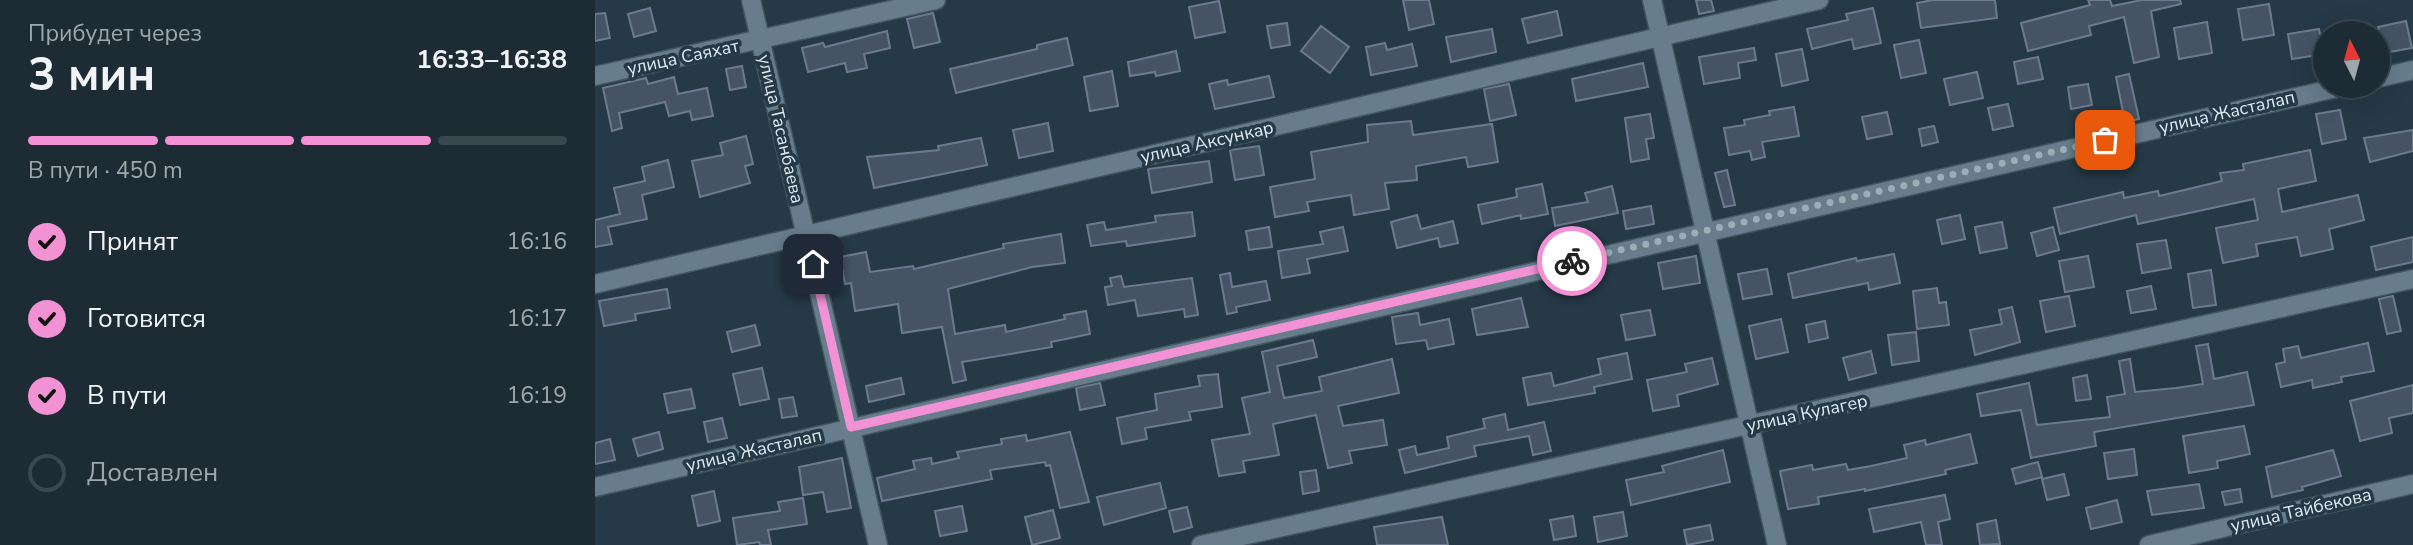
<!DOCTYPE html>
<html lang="ru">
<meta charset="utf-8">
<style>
:root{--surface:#1c2b34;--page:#25333c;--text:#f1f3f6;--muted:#a0a7ac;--line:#3a474f;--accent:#f391d5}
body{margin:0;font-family:"Nunito Sans",sans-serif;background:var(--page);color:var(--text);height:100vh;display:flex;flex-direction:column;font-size:26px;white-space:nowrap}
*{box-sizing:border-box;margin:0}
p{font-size:23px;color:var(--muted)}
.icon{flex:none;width:38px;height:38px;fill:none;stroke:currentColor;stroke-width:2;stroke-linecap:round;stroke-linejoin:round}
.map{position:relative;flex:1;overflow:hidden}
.panel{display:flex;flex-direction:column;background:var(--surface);width:595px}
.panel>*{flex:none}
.needle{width:46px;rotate:354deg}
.buttons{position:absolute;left:1718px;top:21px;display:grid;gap:14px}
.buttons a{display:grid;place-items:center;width:77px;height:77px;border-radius:50%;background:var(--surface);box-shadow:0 7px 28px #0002,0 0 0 2px var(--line);font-size:35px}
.pin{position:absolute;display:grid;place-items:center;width:60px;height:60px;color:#fff;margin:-30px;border-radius:14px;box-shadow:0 4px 10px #0006}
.courier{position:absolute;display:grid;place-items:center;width:70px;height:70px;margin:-35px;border:5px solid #f391d5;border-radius:50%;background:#fff;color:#222;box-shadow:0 2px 9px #0007}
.headline em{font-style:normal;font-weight:700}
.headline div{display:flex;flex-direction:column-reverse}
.headline{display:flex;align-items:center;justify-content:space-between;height:119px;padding:0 28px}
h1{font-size:46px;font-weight:700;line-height:52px}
.bar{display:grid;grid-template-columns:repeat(4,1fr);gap:10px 7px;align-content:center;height:84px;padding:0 28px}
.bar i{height:9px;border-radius:5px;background:var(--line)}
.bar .on{background:var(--accent)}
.bar p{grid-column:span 4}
ol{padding:0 28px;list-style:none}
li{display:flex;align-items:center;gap:21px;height:77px}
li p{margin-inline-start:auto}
li .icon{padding:7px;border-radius:50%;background:var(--accent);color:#111;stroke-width:4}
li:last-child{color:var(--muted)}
li i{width:38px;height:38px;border:4px solid var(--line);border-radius:50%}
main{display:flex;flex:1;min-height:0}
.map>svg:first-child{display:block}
</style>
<main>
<section class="panel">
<div class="headline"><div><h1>3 мин</h1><p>Прибудет через</p></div><em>16:33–16:38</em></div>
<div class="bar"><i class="on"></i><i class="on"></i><i class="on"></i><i></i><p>В пути · 450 m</p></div>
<ol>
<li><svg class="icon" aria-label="check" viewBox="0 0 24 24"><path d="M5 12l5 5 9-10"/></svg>Принят<p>16:16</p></li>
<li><svg class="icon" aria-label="check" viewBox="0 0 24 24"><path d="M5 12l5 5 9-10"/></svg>Готовится<p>16:17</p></li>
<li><svg class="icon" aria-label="check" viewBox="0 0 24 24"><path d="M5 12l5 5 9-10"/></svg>В пути<p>16:19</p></li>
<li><i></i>Доставлен</li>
</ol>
</section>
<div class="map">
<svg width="1818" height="545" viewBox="0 0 1818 545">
<rect width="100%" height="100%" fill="#253946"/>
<path fill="#465365" stroke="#6d7a8e" stroke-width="2" d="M808,0h26l5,24 -25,6z
M1101,0h15l3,11 -15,3z
M1338,0h62l2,18 -76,10 -4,-25z
M1493,0h22l2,6 30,-6h38l1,4 -30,7 8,46 -25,6 -10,-46 -35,9 2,9 -63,16 -7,-28 69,-18z
M624,1l6,31 -30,6 -6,-31z
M1674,4l5,31 -31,5 -5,-31z
M55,8l6,23 -22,6 -6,-23z
M1278,8l8,35 -27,6 -2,-10 -40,10 -5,-20 41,-9 -2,-6z
M962,11l5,24 -34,8 -6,-24z
M10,13l5,25 -15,3v-27z
M338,13l7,29 -26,6 -7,-29z
M1811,21l6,27 -28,5 -6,-26z
M1612,22l5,31 -33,6 -5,-31z
M692,23l3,22 -19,3 -4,-22z
M726,26l28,21 -19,26 -29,-22z
M897,29l4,23 -45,10 -5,-25z
M1724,29l5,25 -32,5 -4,-25z
M292,31l3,17 -26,6 3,14 -20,4 -2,-9 -37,9 -6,-24 21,-5 2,4z
M472,38l6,27 -117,28 -6,-24 87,-20v-4z
M1324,40l7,33 -25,5 -7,-33z
M790,43l2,7 25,-6 5,22 -46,9 -5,-28z
M1159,48l2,12 -18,3 2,15 -36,6 -5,-27z
M1207,49l6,31 -26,6 -6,-32z
M581,51l4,20 -24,5 -1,-4 -25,4 -2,-14z
M1443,57l5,22 -25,5 -4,-22z
M1048,63l5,24 -72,14 -4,-22z
M147,66l4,21 -16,3 -4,-21z
M517,71l6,35 -28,5 -6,-34z
M1382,72l6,26 -33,7 -6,-26z
M1534,74l10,45 -14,3 -9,-45z
M674,76l5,21 -59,12 -6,-25 18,-4 1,5z
M79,77l4,17 29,-6 6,28 -21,4 -2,-9 -21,5 -4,-14 -46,11 3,15 -10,3 -9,-43 43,-10 2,6z
M914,84l7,31 -26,6 -6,-32z
M1493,84l4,21 -21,4 -3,-22z
M1413,104l5,22 -20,4 -5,-22z
M1199,107l5,29 -37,6 3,15 -13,3 -2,-9 -21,4 -5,-27 21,-3 -1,-5 26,-5 -1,-4z
M1745,110l6,29 -24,5 -6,-30z
M1292,112l5,22 -25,5 -5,-22z
M1055,114l4,24 -8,1 3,20 -18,3 -6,-44z
M816,121l2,14 79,-11 6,38 -30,5 -2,-10 -50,9 1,14 -32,3 4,26 -35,6 -3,-20 -44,7 2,9 -34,6 -5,-30 45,-8 -4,-27 57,-10 -1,-17z
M453,123l5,28 -34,7 -6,-28z
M1339,126l4,16 -16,4 -3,-17z
M1818,130v21l-43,11 -6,-24z
M151,136l7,28 -8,2 5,17 -50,14 -8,-36 31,-6 -3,-12z
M386,138l6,27 -113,23 -7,-31 72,-7 -1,-4z
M664,146l5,29 -29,5 -5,-30z
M1715,150l6,31 -38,8 4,23 76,-17 6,25 -35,9 4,20 -32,7 -4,-19 -41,7 2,12 -35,7 -7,-35 42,-8 -4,-21 -116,25 -2,-9 -76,19 -6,-26 69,-16 1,6 34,-7 1,5 63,-15 -2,-8 24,-3 -1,-6z
M73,160l6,27 -32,8 5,24 -39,8 4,17 -17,3v-27l25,-6 -6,-26 31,-7 -3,-14z
M614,161l3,21 -60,11 -4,-24z
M1132,170l8,35 -11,2 -9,-34z
M947,184l6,30 -27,5v-4l-39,9 -4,-19 39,-8 -1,-8z
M1017,186l6,27 -63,13 -3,-18 36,-6 -3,-9z
M1056,206l3,18 -28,5 -3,-18z
M597,212l3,24 -68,10 -1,-5 -35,5 -4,-21 17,-3 2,8 50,-8 -1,-6z
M822,215l4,14 32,-8 5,22 -18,4 -2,-9 -41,10 -6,-26z
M1365,215l5,24 -23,5 -5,-24z
M1407,222l5,26 -27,5 -5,-26z
M674,227l3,20 -23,3 -3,-19z
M748,227l5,24 -41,8 3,14 -28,5 -4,-27 45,-7 -3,-12z
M1458,227l6,23 -22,6 -6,-23z
M466,234l4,29 -33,4 -84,22 7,45 50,-9 1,7 59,-13 -1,-4 22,-4 4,23 -39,8 1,5 -90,15 4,18 -13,3 -11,-56 -40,6 -4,-29 -43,7 -4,-28 -6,1 -5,-27 26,-5 4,20 43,-6 1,3 90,-21 -1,-4z
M1818,237v25l-37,8 -5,-23z
M1571,240l5,28 -29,5 -5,-29z
M1299,254l6,29 -31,7 -1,-7 -75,15 -5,-24 68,-16 1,3z
M1101,256l4,27 -37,6 -5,-26z
M1493,256l6,31 -29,5 -6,-31z
M1172,269l5,25 -29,5 -5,-25z
M1616,270l5,35 -23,3 -5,-34z
M635,273l2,14 34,-6 4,19 -34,7 1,5 -10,2 -7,-39z
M526,276l3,11 68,-9 6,37 -13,2 -1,-8 -46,7 -3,-16 -27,5 -3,-18 7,-1 -2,-8z
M1556,286l5,23 -25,4 -4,-22z
M1342,288l2,15 7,-1 3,23 -32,4 -4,-38z
M72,289l3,19 -35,6 1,6 -32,6 -5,-25z
M1474,296l6,30 -29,6 -6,-31z
M1798,296l8,35 -14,3 -8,-35z
M926,298l7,29 -51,8 -5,-26z
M1417,307l8,35 -45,13 -5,-25 32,-6 -3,-14z
M1055,310l5,25 -29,5 -5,-25z
M823,313l2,12 29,-6 5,25 -26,5 -2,-9 -30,4 -4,-27z
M1186,319l7,33 -32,7 -7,-33z
M1230,321l3,17 -19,4 -3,-17z
M160,325l5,20 -28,7 -5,-20z
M1321,332l3,29 -27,4 -4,-30z
M718,340l4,17 -40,9 7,32 38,-7 -3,-14 73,-18 7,34 -61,13 5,20 40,-6 4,25 -38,6 3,12 -24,5 -12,-53 -43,9 6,31 -36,6 2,11 -26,4 -7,-36 38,-6 -8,-36 28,-6 -8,-40z
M1773,343l6,28 -33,6 1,5 -29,6 -1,-8 -31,7 -5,-23 9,-2 -2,-13 15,-3 3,12z
M1613,344l6,35 33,-7 7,33 -160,27 2,14 -65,12 -10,-48 -40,6 -4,-22 52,-11 8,42 73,-8 -3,-20 18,-3 -6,-33 11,-2 5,33 41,-4 27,-4 -7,-38z
M1276,351l5,22 -27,7 -6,-22z
M1032,353l5,26 -38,8 1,6 -67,12 -5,-27 28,-5 3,13 47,-12 -3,-15z
M1117,358l6,26 -41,11 2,11 -26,5 -6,-31 40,-8 -2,-8z
M167,368l7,31 -29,6 -7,-31z
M623,374l4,33 -33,5 2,8 -46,8 2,11 -25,5 -5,-26 40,-8 -2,-16 45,-8 -2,-10z
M1492,375l4,24 -15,2 -3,-23z
M306,378l3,16 -35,8 -3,-16z
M505,383l5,22 -25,5 -4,-22z
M1818,385v28l-24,5 3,15 -32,8 -10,-40z
M96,389l4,19 -27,5 -4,-19z
M198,397l4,19 -15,2 -3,-19z
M910,414l3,16 36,-8 7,29 -18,4 -4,-19 -55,10 2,10 -71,17 -6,-23 16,-4 2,9 32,-7 -2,-11 38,-9 -2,-9z
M127,418l5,20 -19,4 -4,-20z
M1649,426l6,28 -33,7 1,7 -29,5 -6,-37z
M64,432l4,17 -25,7 -5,-17z
M475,432l19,70 -29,6 -10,-43 -4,1 -1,-4 -55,8 2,9 -110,22 -5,-23 38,-9 -2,-8 18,-3 1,6 27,-6 -2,-6 45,-8 -1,-5 25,-4 1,6z
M1375,434l7,29 -32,7 1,4 -81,17v-2l-47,8 1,7 -31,5 -8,-38 32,-6 1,5 33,-6 2,6 23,-4 36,-8 -3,-13 21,-5 1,5z
M15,439l5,21 -20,4v-21z
M1539,449l3,26 -29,4 -4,-26z
M1128,450l7,32 -99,23 -5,-25 38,-8 -2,-6z
M1738,450l8,26 -39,11 1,3 -31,7 -6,-30z
M247,458l9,50 -24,4 -4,-20 -20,3 -4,-28z
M1443,462l4,15 -26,7 -4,-15z
M721,470l3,21 -16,3 -3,-22z
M1469,474l5,21 -22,5 -5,-21z
M565,483l6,25 -62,17 -7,-28z
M1604,484l5,24 -52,7 -5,-24z
M1645,489l2,13 -17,3 -3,-13z
M119,491l6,30 -22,5 -6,-30z
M1350,495l5,24 -12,3 4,23h-16l-5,-23 -47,10 -5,-23z
M208,498l4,26 -39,6 3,15h-11l-1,-3 -22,3 -4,-27 47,-7 -2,-9z
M1522,500l5,22 -31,7 -5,-21z
M367,506l5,25 -27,5 -5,-25z
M592,507l5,20 -18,5 -5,-21z
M458,510l7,28 -28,7 -7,-28z
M1028,512l4,24 -29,6 -4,-25z
M978,516l3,20 -22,4 -4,-20z
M847,517l6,28h-71l-3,-18z
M1401,520l4,24 -20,1 -3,-21z
M1115,525l3,15 -26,5 -3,-15z"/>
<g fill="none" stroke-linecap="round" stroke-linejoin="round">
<defs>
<path id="minor" d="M156,0l127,545
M1057,0l125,545
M0,76l341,-76
M1783,78l35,-8
M0,284l1224,-284
M0,487l1750,-401
M606,545l1212,-266
M1554,545l264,-61"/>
</defs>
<use href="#minor" stroke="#435560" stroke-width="21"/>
<use href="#minor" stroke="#677d8c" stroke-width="18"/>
</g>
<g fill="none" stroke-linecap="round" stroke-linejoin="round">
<path stroke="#9dadb6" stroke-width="7" stroke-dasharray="0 12.6" d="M977,261l533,-121"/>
<path stroke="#f391d5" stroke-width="9" d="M218,264l38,163 721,-166"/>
</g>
<g text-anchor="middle" stroke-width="7" stroke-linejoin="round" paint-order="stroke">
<g font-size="18" fill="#deebf3" stroke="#253946">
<text transform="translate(88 57) rotate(-12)" y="6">улица Саяхат</text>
<text transform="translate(1632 112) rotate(-13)" y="6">улица Жасталап</text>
<text transform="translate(186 129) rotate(77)" y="6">улица Тасанбаева</text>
<text transform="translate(612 142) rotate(-13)" y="6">улица Аксункар</text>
<text transform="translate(1212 413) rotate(-12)" y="6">улица Кулагер</text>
<text transform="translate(159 450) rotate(-13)" y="6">улица Жасталап</text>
<text transform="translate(1706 510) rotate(-13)" y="6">улица Тайбекова</text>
</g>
</g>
</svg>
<div class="buttons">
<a><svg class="needle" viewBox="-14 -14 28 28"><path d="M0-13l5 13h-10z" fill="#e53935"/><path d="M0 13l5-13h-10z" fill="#a0a7ac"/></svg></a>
</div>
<div class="pin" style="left:1510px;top:140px;background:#ea580c"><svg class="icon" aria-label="bag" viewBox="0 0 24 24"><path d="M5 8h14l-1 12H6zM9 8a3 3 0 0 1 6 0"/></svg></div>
<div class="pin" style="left:218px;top:264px;background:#1f2937"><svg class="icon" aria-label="home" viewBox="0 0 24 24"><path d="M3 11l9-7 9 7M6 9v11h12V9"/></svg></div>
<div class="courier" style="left:977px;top:261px"><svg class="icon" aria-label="bike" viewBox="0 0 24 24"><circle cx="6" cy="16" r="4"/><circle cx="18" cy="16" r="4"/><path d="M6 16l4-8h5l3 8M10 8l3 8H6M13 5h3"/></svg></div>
</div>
</main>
